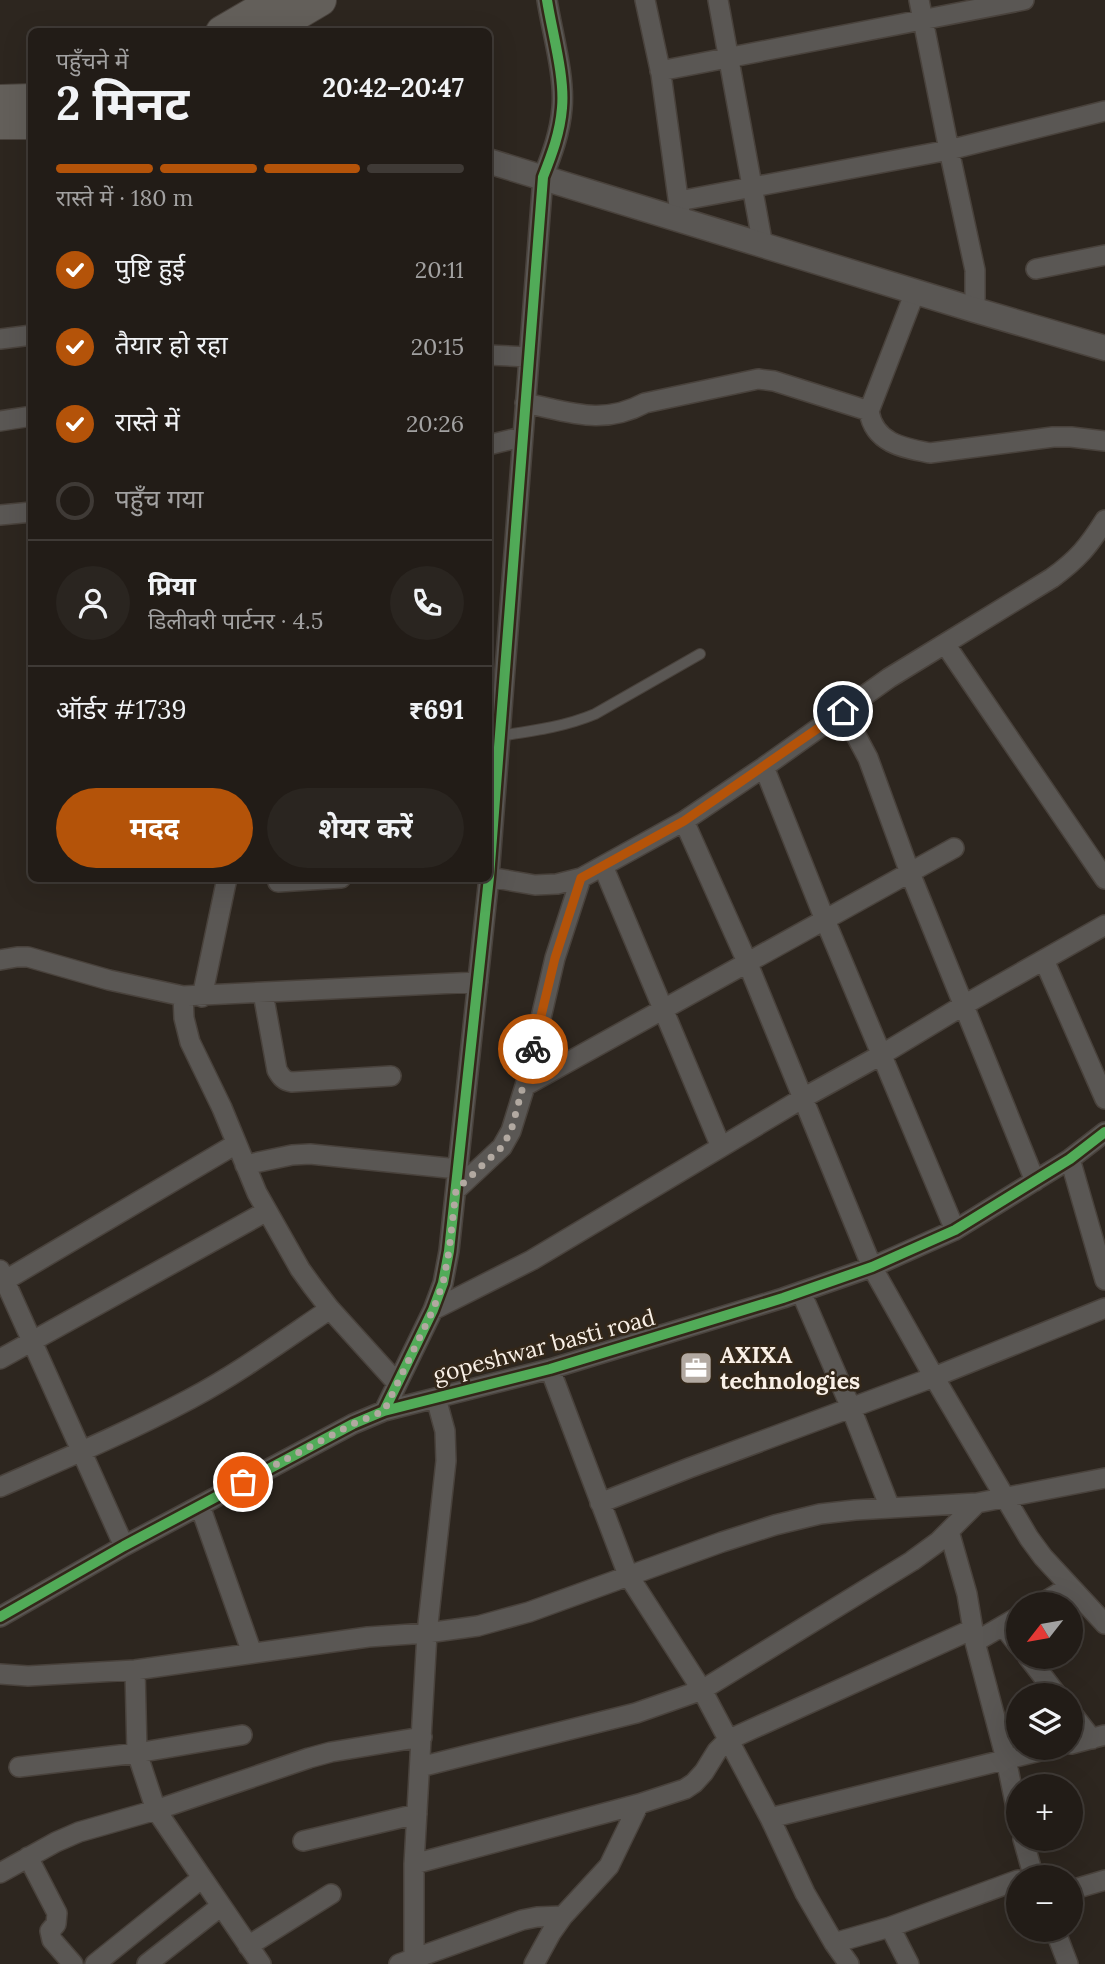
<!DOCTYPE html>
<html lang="hi">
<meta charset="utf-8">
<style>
:root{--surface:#221c17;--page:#2a2520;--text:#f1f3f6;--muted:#a2a1a1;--line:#3f3a36;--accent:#b45309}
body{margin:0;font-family:Lora,"Noto Sans Devanagari",serif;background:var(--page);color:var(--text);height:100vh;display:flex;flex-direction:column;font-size:26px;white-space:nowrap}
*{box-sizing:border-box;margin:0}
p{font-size:23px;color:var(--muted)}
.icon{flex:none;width:38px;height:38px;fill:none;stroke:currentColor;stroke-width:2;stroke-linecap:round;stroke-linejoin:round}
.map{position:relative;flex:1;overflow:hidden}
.drawer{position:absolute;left:28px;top:28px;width:464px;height:854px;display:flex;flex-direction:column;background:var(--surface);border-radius:10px;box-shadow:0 7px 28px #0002,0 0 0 2px var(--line)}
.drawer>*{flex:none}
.needle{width:46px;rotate:239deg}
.buttons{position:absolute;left:1006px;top:1592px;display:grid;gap:14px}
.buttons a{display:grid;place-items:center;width:77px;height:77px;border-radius:50%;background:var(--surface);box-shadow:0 7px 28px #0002,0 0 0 2px var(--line);font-size:35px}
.pin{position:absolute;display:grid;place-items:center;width:60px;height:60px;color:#fff;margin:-30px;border:4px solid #fff;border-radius:50%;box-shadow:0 2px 7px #0007}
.courier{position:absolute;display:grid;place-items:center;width:70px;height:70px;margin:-35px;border:5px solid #b45309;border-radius:50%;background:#fff;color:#222;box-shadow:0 2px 9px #0007}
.headline em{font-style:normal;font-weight:700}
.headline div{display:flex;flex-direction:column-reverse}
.headline{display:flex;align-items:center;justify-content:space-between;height:119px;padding:0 28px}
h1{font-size:46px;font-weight:700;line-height:52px}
.bar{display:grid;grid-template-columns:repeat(4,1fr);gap:10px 7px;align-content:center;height:84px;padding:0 28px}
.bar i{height:9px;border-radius:5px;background:var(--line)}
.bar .active{background:var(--accent)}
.bar p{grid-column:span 4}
.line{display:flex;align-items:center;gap:18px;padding:0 28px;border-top:2px solid var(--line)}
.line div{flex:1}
.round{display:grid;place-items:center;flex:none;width:74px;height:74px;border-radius:37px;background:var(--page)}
ol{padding:0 28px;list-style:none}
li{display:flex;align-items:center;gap:21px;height:77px}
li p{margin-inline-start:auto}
li .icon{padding:7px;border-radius:50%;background:var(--accent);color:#fff;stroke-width:4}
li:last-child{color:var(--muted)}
li i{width:38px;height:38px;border:4px solid var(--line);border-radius:50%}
.primary-button{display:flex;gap:14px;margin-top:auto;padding:14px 28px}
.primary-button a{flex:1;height:80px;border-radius:42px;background:var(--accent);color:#fff;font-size:28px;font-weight:700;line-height:80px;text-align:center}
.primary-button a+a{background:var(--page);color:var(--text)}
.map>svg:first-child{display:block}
</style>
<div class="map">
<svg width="1105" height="1964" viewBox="0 0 1105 1964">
<rect width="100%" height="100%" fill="#2d261f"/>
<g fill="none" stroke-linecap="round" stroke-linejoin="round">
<defs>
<path id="service" d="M499,736c33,-5 65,-9 96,-22l105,-60"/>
<path id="minor" d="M645,0l16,74 19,139
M718,0l45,246
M919,0l30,150 26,120v40
M660,71l364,-71
M679,201l270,-51 156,-39
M1036,269l69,-14
M915,292l-46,119c5,32 34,37 61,42l123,-16h18l34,4
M0,339l32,-4
M488,355l40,2
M525,403c45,9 77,23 120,0l113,-24 16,2 95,30
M0,421l32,-5
M488,445l34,-8
M0,515l32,-3
M945,644l160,235
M843,711l25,47 42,115 125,308
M764,767l61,153 130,310
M684,821l64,143 124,303 62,110 95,161 14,19 62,67
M603,866l118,281
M489,877l46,8 22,-1 24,-6 103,-57 80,-54 125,-89 163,-100c26,-19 36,-31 53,-58
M278,882l63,-4
M0,960l17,-3h11l81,23 74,16 295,-14
M1044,960l61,139
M263,993l14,77c4,7 7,11 15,12l99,-6
M183,996l1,22 6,24 32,66 35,85 43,76 13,18 17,22 67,74
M202,997l25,-119
M525,1086l429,-238
M1070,1159l35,121
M245,1165l47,-10 18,-1 148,15
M456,1190l46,-43 9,-16 14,-45 30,-128 26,-80
M0,1270l124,276
M4,1281l232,-137
M801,1292l50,116 39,100
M433,1310l99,-50 271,-162 78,-43 83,-50 141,-80
M0,1359l267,-148
M550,1369l78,206 74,115 68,128 35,75 29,50 15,21
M384,1411l49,-101 10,-27 6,-32 40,-374 54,-700c9,-23 17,-44 19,-69 3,-32 -10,-76 -15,-108
M0,1487c64,-28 128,-55 190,-88 49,-26 94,-59 140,-90
M600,1503l89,-35 245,-91 171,-69
M200,1506l52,147
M949,1531l18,63 8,48 31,117 12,58
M1039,1605l30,-18
M0,1617l124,-71 229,-122 31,-13 166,-42 233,-71 89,-31 83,-37 115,-71 35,-27
M1003,1626l15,19
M975,1642l43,-25
M1028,1657l30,39
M135,1670l2,83 19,57 105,154
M0,1674l28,2 107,-6 233,-33 59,-4 51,-7 51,-14 193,-70 53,-17 45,-11 35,-4 122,-7 128,-25
M1071,1712l21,27
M1071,1744l34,-9
M19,1767l118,-14 105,-18
M420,1767l216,-54 66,-23 210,-129 26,-19 39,-39
M770,1818l282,-70
M1023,1839l11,39
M303,1841l114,-27
M28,1857l29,56 -1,11 -6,7 2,9 21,24
M414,1864l225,-60 46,-15 9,-6 10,-11 13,-21 11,-11 245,-111
M0,1873l56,-31 23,-10 77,-22 153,-52 22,-6 91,-15
M1071,1890l34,-10
M890,1927l19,37
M1055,1930l13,34
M834,1943l56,-16 128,-47
M248,1946l83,-52
M95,1964l107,-86
M147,1964l74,-58
M399,1964l123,-44 15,-3 26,-1
M414,1964v-100l13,-231 19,-172 -1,-30 -9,-33
M534,1964l17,-31 12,-17 46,-50 30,-62"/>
<path id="tertiary" d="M488,161l487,149 130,38"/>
<path id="primary" d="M222,32l55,-32
M266,32l54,-32
M0,101l32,-1
M0,123h32"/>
</defs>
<use href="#service" stroke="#49423c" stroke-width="12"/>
<use href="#minor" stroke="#49423c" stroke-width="22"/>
<use href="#tertiary" stroke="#49423c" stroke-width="27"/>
<use href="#primary" stroke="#49423c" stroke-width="34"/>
<use href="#service" stroke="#5a5754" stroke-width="10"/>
<use href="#minor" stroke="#5a5754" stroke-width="19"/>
<use href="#tertiary" stroke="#5a5754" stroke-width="24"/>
<use href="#primary" stroke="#635f5a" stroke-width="32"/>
<defs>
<path id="cycleway" d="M384,1411l49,-101 10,-27 6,-32 40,-374 54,-700c9,-23 17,-44 19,-69 3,-32 -10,-76 -15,-108
M0,1617l124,-71 229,-122 31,-13 166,-42 233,-71 89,-31 83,-37 115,-71 35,-27"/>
</defs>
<use href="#cycleway" stroke="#332719" stroke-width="15"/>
<use href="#cycleway" stroke="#51ab58" stroke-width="10"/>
</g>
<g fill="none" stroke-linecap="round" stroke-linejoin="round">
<path stroke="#b2a9a1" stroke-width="7" stroke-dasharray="0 12.6" d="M243,1482l110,-58 31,-13 49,-101 10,-27 6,-32 7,-61 46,-43 9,-16 22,-82"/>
<path stroke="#b45309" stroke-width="9" d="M533,1049l22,-91 26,-80 103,-57 159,-110"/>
</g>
<defs>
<symbol id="office-square" viewBox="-11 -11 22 22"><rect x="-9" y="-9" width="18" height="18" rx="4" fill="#b2a9a1" stroke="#332719"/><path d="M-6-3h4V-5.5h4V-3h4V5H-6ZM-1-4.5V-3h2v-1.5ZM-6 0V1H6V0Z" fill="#fff"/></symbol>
</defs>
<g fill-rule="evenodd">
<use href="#office-square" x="677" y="1349" width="38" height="38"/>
</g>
<g text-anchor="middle" stroke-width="5" stroke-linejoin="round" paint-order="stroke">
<g font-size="23" fill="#f9f0e7" stroke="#332719">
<text transform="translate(544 1346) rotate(-15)" y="8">gopeshwar basti road</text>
</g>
<g font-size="23" font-weight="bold" fill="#f9f0e7" stroke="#332719" text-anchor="start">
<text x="720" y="1363">AXIXA<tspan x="720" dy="26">technologies</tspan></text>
</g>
</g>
</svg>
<div class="buttons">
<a><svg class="needle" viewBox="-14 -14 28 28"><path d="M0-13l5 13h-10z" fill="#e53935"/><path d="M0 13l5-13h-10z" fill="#a2a1a1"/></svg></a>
<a><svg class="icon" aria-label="layers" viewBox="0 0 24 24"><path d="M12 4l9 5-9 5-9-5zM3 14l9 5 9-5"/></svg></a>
<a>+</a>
<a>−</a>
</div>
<div class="pin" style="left:243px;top:1482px;background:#ea580c"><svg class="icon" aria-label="bag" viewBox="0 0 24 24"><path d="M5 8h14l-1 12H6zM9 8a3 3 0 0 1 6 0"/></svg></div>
<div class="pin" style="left:843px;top:711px;background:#1f2937"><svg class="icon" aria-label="home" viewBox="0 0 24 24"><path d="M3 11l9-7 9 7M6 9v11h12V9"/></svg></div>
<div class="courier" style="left:533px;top:1049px"><svg class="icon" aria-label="bike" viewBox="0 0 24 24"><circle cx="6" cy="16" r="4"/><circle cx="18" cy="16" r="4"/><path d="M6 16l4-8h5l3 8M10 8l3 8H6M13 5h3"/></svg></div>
<section class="drawer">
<div class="headline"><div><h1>2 मिनट</h1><p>पहुँचने में</p></div><em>20:42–20:47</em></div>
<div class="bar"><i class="active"></i><i class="active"></i><i class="active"></i><i></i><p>रास्ते में · 180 m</p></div>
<ol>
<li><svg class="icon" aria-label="check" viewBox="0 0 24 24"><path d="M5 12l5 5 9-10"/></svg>पुष्टि हुई<p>20:11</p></li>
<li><svg class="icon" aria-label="check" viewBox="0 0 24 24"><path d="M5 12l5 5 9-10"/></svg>तैयार हो रहा<p>20:15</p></li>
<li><svg class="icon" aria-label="check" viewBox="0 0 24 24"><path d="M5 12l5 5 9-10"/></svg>रास्ते में<p>20:26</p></li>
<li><i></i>पहुँच गया</li>
</ol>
<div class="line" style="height:126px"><a class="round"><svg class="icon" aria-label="person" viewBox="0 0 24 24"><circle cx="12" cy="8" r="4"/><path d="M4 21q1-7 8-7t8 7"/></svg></a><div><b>प्रिया</b><p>डिलीवरी पार्टनर · 4.5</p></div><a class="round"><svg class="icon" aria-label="phone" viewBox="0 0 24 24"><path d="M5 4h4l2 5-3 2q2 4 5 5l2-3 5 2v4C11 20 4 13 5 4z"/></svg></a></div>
<div class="line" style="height:91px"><div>ऑर्डर #1739</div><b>₹691</b></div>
<div class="primary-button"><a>मदद</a><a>शेयर करें</a></div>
</section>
</div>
